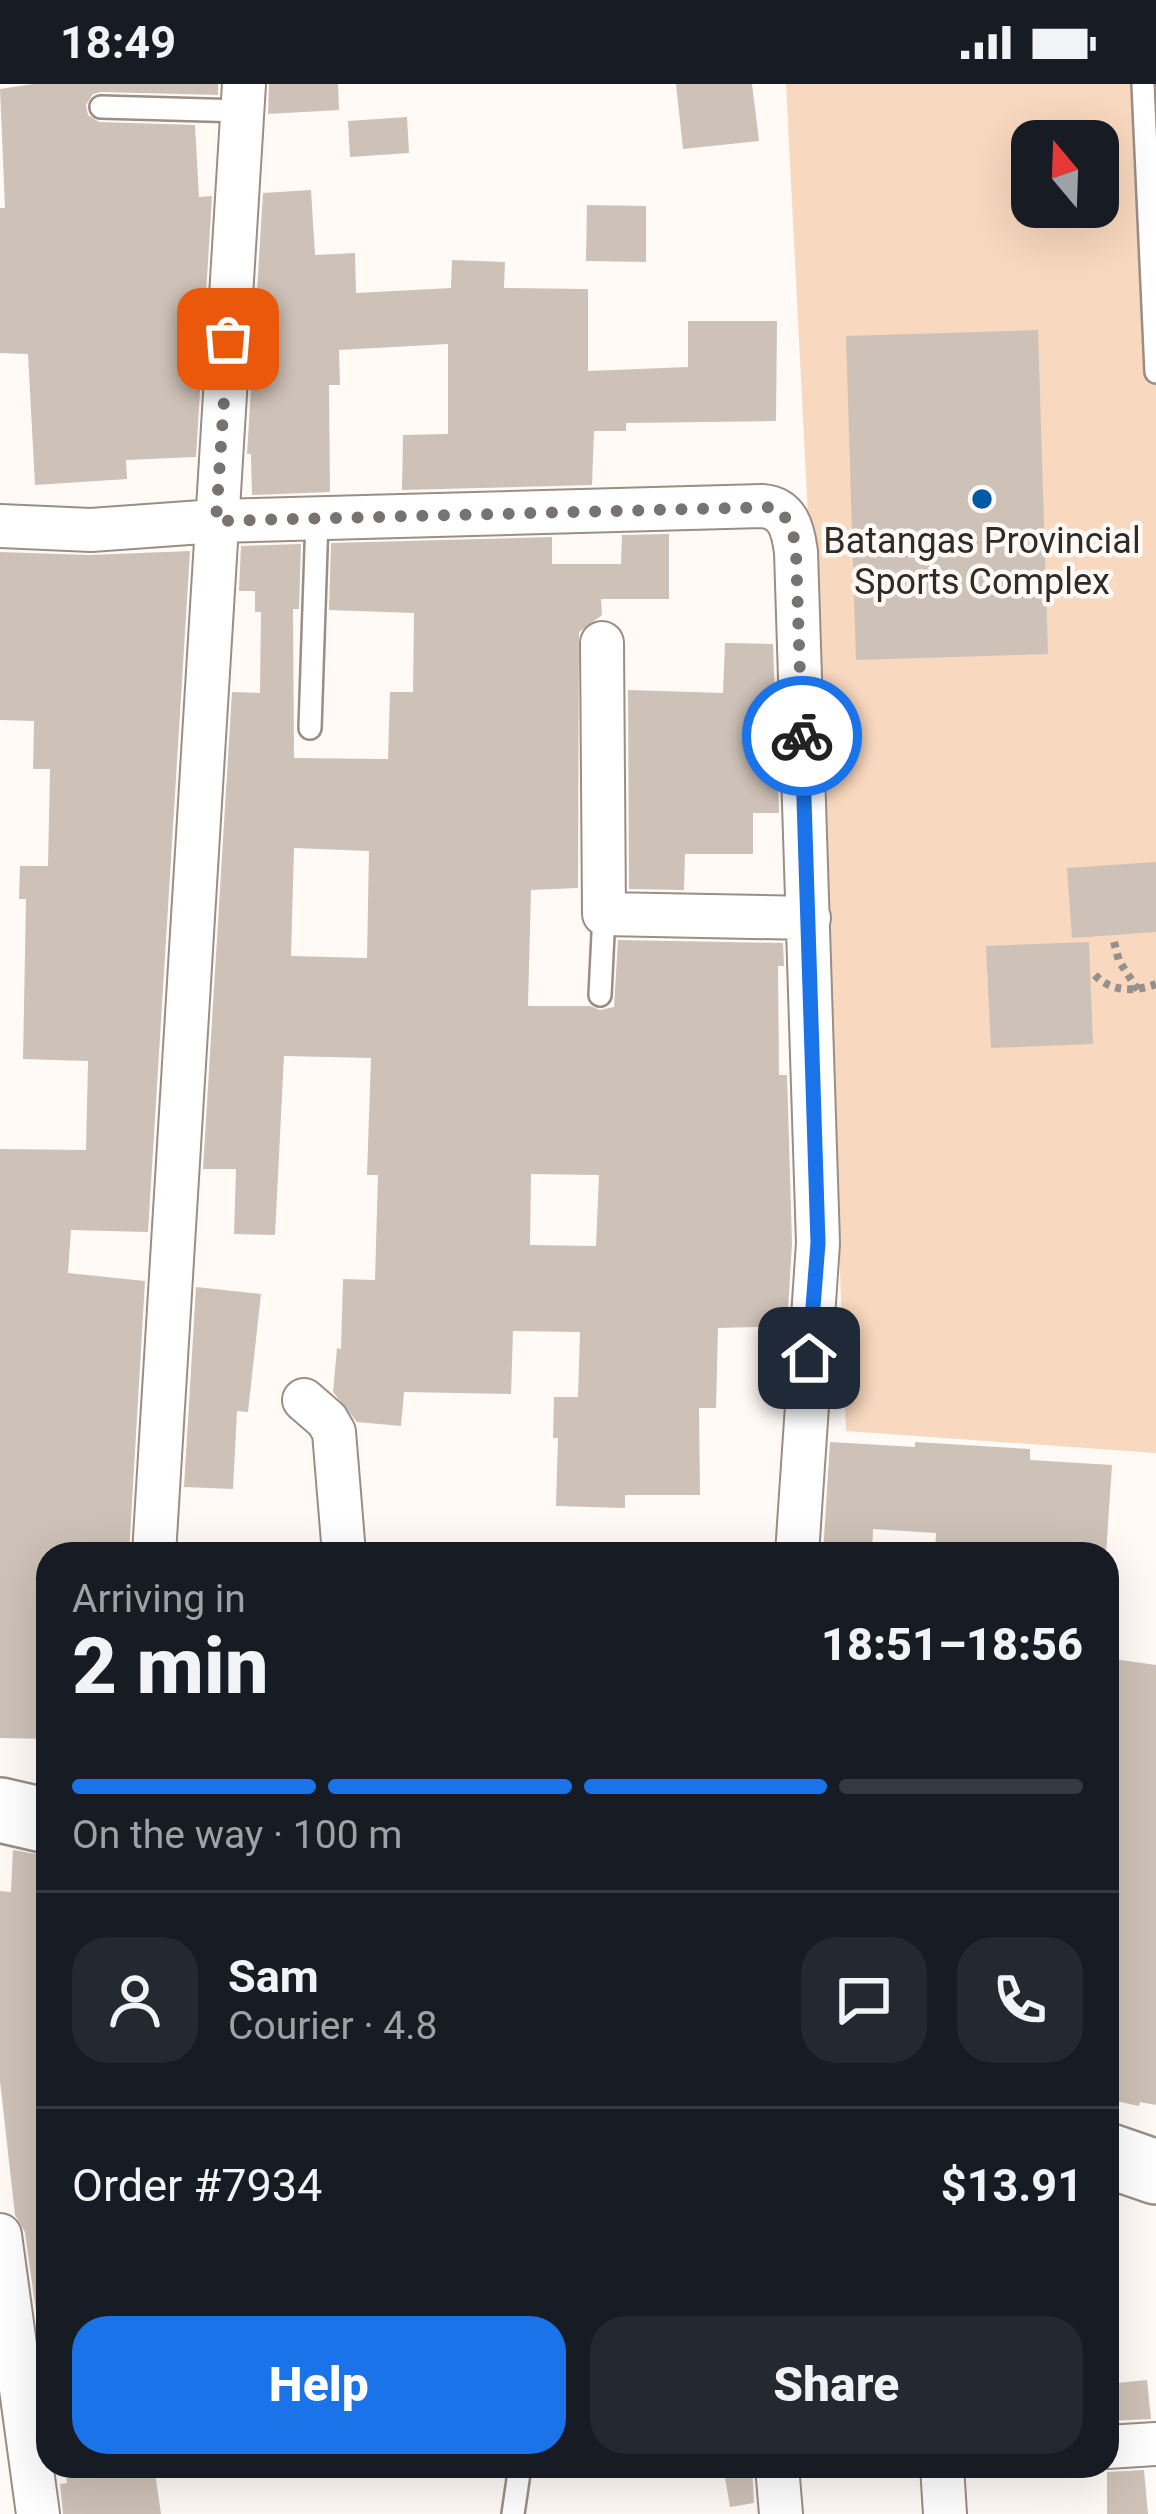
<!DOCTYPE html>
<meta charset="utf-8">
<style>
:root{--surface:#171b24;--page:#242831;--text:#f1f3f6;--muted:#9ea1a6;--line:#363941;--accent:#1a73e8}
body{margin:0;font-family:Roboto,sans-serif;background:var(--page);color:var(--text);height:100vh;display:flex;flex-direction:column;font-size:45px;white-space:nowrap}
*{box-sizing:border-box;margin:0}
p{font-size:39px;color:var(--muted)}
.icon{flex:none;width:66px;height:66px;fill:none;stroke:currentColor;stroke-width:2;stroke-linecap:round;stroke-linejoin:round}
.map{position:relative;flex:1;overflow:hidden}
.details{position:absolute;left:36px;top:1458px;width:1083px;height:936px;display:flex;flex-direction:column;background:var(--surface);border-radius:36px;box-shadow:0 12px 48px #0002}
.details>*{flex:none}
.needle{width:78px;rotate:341deg}
.controls{position:absolute;left:1011px;top:36px;display:grid;gap:24px}
.controls a{display:grid;place-items:center;width:108px;height:108px;border-radius:24px;background:var(--surface);box-shadow:0 12px 48px #0002;font-size:60px}
.pin{position:absolute;display:grid;place-items:center;width:102px;height:102px;color:#fff;margin:-51px;border-radius:24px;box-shadow:0 6px 18px #0006}
.courier{position:absolute;display:grid;place-items:center;width:120px;height:120px;margin:-60px;border:9px solid #1a73e8;border-radius:50%;background:#fff;color:#222;box-shadow:0 3px 15px #0007}
.head em{font-style:normal;font-weight:800}
.head div{display:flex;flex-direction:column-reverse}
.head{display:flex;align-items:center;justify-content:space-between;height:204px;padding:0 36px}
h1{font-size:78px;font-weight:800;line-height:90px}
.bar{display:grid;grid-template-columns:repeat(4,1fr);gap:18px 12px;align-content:center;height:144px;padding:0 36px}
.bar i{height:15px;border-radius:9px;background:var(--line)}
.bar .current{background:var(--accent)}
.bar p{grid-column:span 4}
.line{display:flex;align-items:center;gap:30px;padding:0 36px;border-top:3px solid var(--line)}
.line div{flex:1}
.round{display:grid;place-items:center;flex:none;width:126px;height:126px;border-radius:36px;background:var(--page)}
.button{display:flex;gap:24px;margin-top:auto;padding:24px 36px}
.button a{flex:1;height:138px;border-radius:36px;background:var(--accent);color:#fff;font-size:48px;font-weight:800;line-height:138px;text-align:center}
.button a+a{background:var(--page);color:var(--text)}
.status{display:flex;justify-content:space-between;align-items:center;height:84px;padding:0 60px;background:var(--surface);direction:ltr}
.status svg{height:33px;fill:currentColor}
.map>svg:first-child{display:block}
</style>
<div class="status"><b>18:49</b><svg viewBox="0 0 49 12"><path d="M0 12V9h3v3zM5 12V6h3v6zM10 12V3h3v9zM15 12V0h3v12zM26 1h20v11H26zM47 4h2v5h-2z"/></svg></div>
<div class="map">
<svg width="1156" height="2430" viewBox="0 0 1156 2430">
<rect width="100%" height="100%" fill="#fffaf6"/>
<path fill="#f8d8be" fill-rule="evenodd" d="M786,0h370v1369l-310,-22 -24,-640zM1032,57h66v66h-66z"/>
<path fill="#cec1b7" fill-rule="evenodd" d="M33,0h185v11l-117,-3 -8,2 -7,11 2,10 11,7 96,3 4,72 13,-1 -16,261 -70,3 1,19 -92,6 -7,-131 -28,-1v-145h5l-5,-119z
M269,0h69l1,26 -71,4z
M676,0h76l7,57 -76,8z
M407,33l2,36 -59,4 -2,-36z
M311,106l4,65 40,-2 1,40 95,-5 1,-28 53,2 -1,26 84,1v82l100,-4v-46h89l-1,100 -150,2v8h-32l-2,54 -190,5 1,-55 45,-1v-90l-109,6 1,35h-11l1,107 -78,3 -1,-41h-4l16,-261z
M587,121l59,1v56l-60,-1z
M1038,246l10,324 -192,6 -10,-324z
M669,450v65h-68l1,16 -23,17 -1,256 -47,2 -3,116h62l10,4 14,-3 4,-67 165,3 1,23h-6l1,109h8l5,168 -5,83 -69,2 -2,80h-17l1,87h-75v13l-69,-2 2,-68h-5l1,-41h24l2,-65 -67,-1 -2,63 -107,-2 -3,34 -44,-4 -24,-30 4,-44 4,1 2,-70 32,1 3,-105h-11l4,-117 -87,-2 -9,179 -41,-1 2,-65h-33l29,-477 28,1 1,-81h-6v-21h-16l2,-45 60,-2 -2,65h-6l1,149 94,1 2,-67h23l1,-79 -85,-3 2,-67 221,-6v27h69l1,-29zM294,764l75,3 -2,107 -76,-2zM531,1090l68,1 -3,71 -66,-1z
M190,467l-42,681 -77,-2 -3,43 77,8 -16,273h-81v185l-48,-1v-589l86,1 2,-89 -65,-2 3,-160h-7l1,-33h28l2,-97h-17l1,-48 -34,-1v-168l90,3z
M725,559l48,1 6,169h-26v41h-68l-1,36 -55,-1 -1,-199 95,3z
M1156,778v70l-84,6 -5,-70z
M1089,858l4,102 -102,4 -5,-102z
M196,1203l65,7 -13,118 -11,-1 -4,78 -49,-2z
M830,1358l85,5v-5l115,7v11l82,5 -6,89h-171l1,-21 -63,-4 -1,25h-49z
M1107,1574l49,7v440l-16,-3 -1,4 -32,-7z
M13,1766l35,6 -4,241h4v214h-12l-11,-79 -10,-17 -15,-134v-190l11,1z
M1147,2296l4,39 -44,2v-37z
M65,2382h89l7,48h-98l-3,-30 7,-1z
M723,2382h29l2,37 -24,4z
M1144,2386l4,44h-41v-42z"/>
<g fill="none" stroke-linecap="round" stroke-linejoin="round">
<defs>
<path id="lane" d="M1143,0l13,288
M101,23l141,4
M310,644l7,-210
M600,911l4,-81
M513,2430l7,-48"/>
<path id="street" d="M0,442l91,4 125,-9 546,-15c26,2 31,23 34,46l22,691 -21,311
M602,559l2,271 205,4
M304,1316l23,20 7,12 10,122
M154,1470l90,-1470
M0,2151l38,279
M1107,2363l49,-3
M777,2382l4,48
M942,2382l3,48"/>
<path id="primary" d="M0,1726l48,11
M1107,2071l49,17"/>
</defs>
<use href="#lane" stroke="#9a8e85" stroke-width="26"/>
<use href="#street" stroke="#9a8e85" stroke-width="46"/>
<use href="#primary" stroke="#9a8e85" stroke-width="68"/>
<path stroke="#95908c" stroke-width="8" stroke-dasharray="6 6" stroke-linecap="butt" d="M1114,858l5,19 19,29
M1095,891c15,17 41,17 61,9"/>
<use href="#lane" stroke="#fff" stroke-width="21"/>
<use href="#street" stroke="#fff" stroke-width="42"/>
<use href="#primary" stroke="#fff" stroke-width="63"/>
</g>
<g fill="none" stroke-linecap="round" stroke-linejoin="round">
<path stroke="#78736f" stroke-width="12" stroke-dasharray="0 21.6" d="M228,255l-12,182 558,-14c16,11 20,26 22,45l6,184"/>
<path stroke="#1a73e8" stroke-width="15" d="M802,652l16,507 -9,115"/>
</g>
<circle fill="#015aa8" stroke="#fffaf6" stroke-width="4.5" cx="982" cy="415" r="12"/>
<g text-anchor="middle" stroke-width="9" stroke-linejoin="round" paint-order="stroke">
<g font-size="36" fill="#302b27" stroke="#fffaf6">
<text x="982" y="469">Batangas Provincial<tspan x="982" dy="41">Sports Complex</tspan></text>
</g>
</g>
</svg>
<div class="controls">
<a><svg class="needle" viewBox="-14 -14 28 28"><path d="M0-13l5 13h-10z" fill="#e53935"/><path d="M0 13l5-13h-10z" fill="#9ea1a6"/></svg></a>
</div>
<div class="pin" style="left:228px;top:255px;background:#ea580c"><svg class="icon" aria-label="bag" viewBox="0 0 24 24"><path d="M5 8h14l-1 12H6zM9 8a3 3 0 0 1 6 0"/></svg></div>
<div class="pin" style="left:809px;top:1274px;background:#1f2937"><svg class="icon" aria-label="home" viewBox="0 0 24 24"><path d="M3 11l9-7 9 7M6 9v11h12V9"/></svg></div>
<div class="courier" style="left:802px;top:652px"><svg class="icon" aria-label="bike" viewBox="0 0 24 24"><circle cx="6" cy="16" r="4"/><circle cx="18" cy="16" r="4"/><path d="M6 16l4-8h5l3 8M10 8l3 8H6M13 5h3"/></svg></div>
<section class="details">
<div class="head"><div><h1>2 min</h1><p>Arriving in</p></div><em>18:51–18:56</em></div>
<div class="bar"><i class="current"></i><i class="current"></i><i class="current"></i><i></i><p>On the way · 100 m</p></div>
<div class="line" style="height:216px"><a class="round"><svg class="icon" aria-label="person" viewBox="0 0 24 24"><circle cx="12" cy="8" r="4"/><path d="M4 21q1-7 8-7t8 7"/></svg></a><div><b>Sam</b><p>Courier · 4.8</p></div><a class="round"><svg class="icon" aria-label="chat" viewBox="0 0 24 24"><path d="M4 5h16v11H9l-5 4z"/></svg></a><a class="round"><svg class="icon" aria-label="phone" viewBox="0 0 24 24"><path d="M5 4h4l2 5-3 2q2 4 5 5l2-3 5 2v4C11 20 4 13 5 4z"/></svg></a></div>
<div class="line" style="height:156px"><div>Order #7934</div><b>$13.91</b></div>
<div class="button"><a>Help</a><a>Share</a></div>
</section>
</div>
